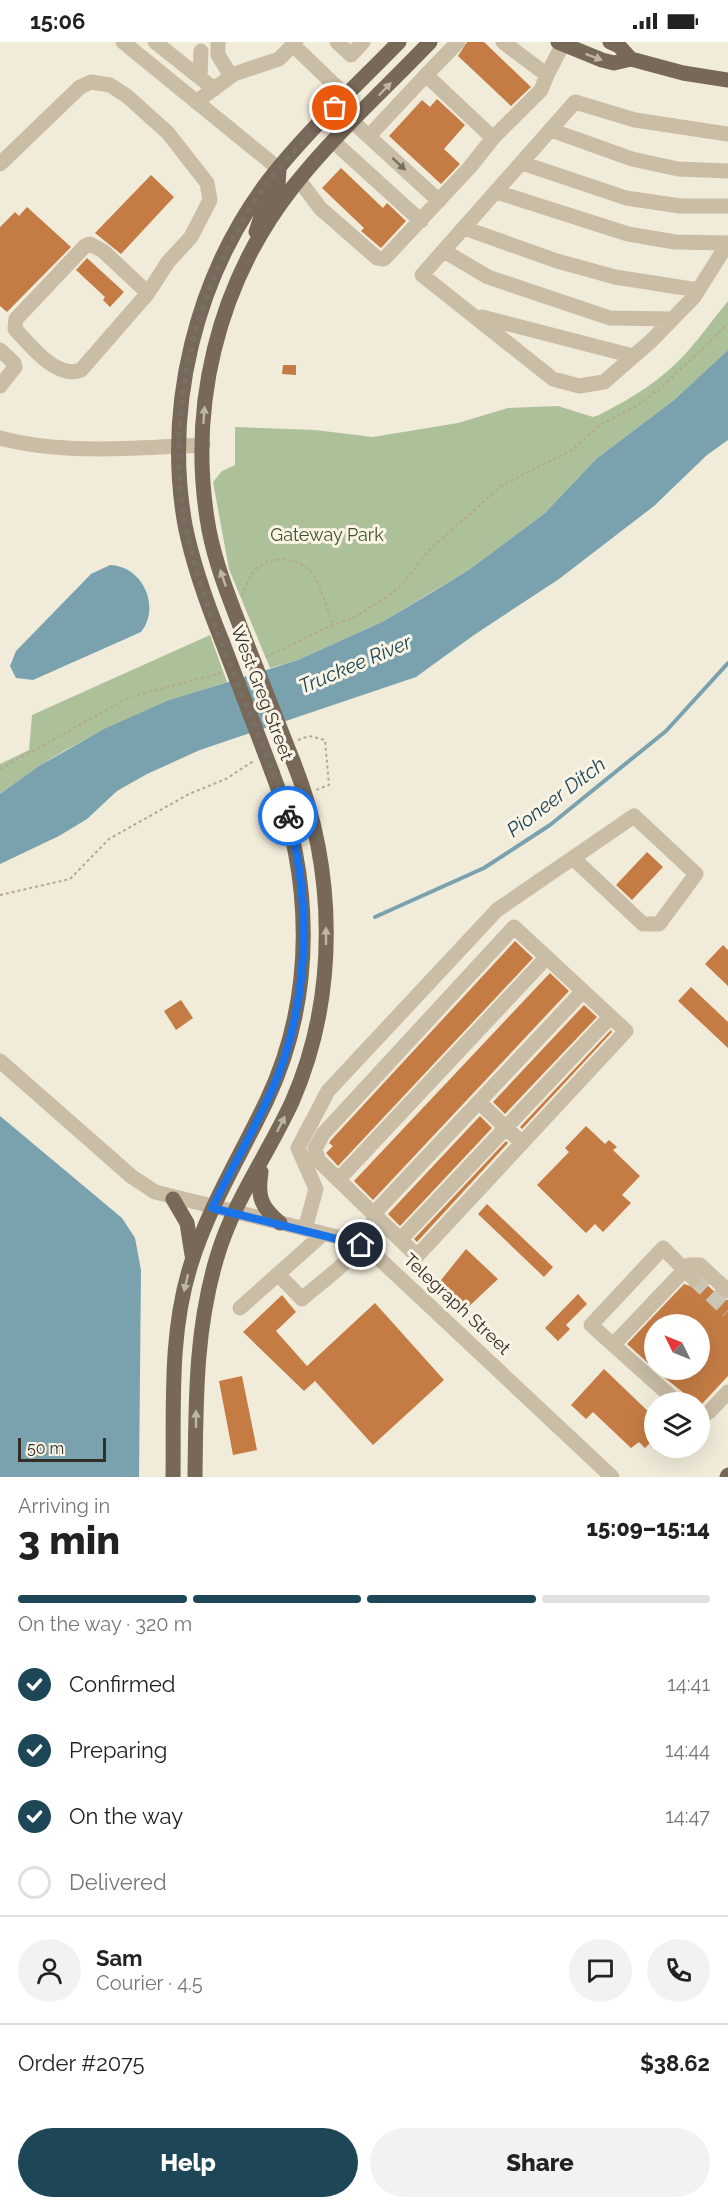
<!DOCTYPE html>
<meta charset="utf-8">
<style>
:root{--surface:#fff;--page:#f2f2f2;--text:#222;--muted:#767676;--line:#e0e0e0;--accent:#1d4756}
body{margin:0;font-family:Raleway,sans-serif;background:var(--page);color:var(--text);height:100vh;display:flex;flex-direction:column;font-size:22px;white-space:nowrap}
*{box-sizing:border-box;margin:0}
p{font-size:20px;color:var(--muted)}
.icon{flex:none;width:33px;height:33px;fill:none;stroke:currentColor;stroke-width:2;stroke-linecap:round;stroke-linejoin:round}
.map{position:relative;height:1435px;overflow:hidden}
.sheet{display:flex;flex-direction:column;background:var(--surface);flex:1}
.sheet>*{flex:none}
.needle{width:39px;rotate:313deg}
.buttons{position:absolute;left:644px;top:1272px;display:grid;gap:12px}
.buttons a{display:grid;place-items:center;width:66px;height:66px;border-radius:50%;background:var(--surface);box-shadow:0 6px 24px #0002;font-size:30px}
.scale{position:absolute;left:18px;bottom:15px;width:88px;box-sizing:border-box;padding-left:6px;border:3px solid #352e27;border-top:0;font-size:16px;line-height:21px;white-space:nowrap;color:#352e27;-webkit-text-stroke:4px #f9f4e6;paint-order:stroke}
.pin{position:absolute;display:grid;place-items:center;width:51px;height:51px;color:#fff;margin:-26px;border:3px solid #fff;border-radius:50%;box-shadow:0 2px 6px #0007}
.courier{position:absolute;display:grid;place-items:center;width:60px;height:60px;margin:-30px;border:4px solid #1a73e8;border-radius:50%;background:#fff;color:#222;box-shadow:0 2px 8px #0007}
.headline em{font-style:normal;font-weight:800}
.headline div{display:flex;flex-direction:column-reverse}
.headline{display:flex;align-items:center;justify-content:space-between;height:102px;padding:0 18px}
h1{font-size:39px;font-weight:800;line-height:45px}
.bar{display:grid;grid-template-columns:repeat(4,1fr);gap:9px 6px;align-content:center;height:72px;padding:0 18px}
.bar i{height:8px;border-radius:4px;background:var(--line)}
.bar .on{background:var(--accent)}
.bar p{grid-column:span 4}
.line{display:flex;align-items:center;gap:15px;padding:0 18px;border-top:2px solid var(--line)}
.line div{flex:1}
.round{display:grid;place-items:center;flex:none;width:63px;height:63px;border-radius:32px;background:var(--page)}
ol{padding:0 18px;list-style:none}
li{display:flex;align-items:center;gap:18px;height:66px}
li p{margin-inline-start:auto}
li .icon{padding:6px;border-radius:50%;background:var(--accent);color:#fff;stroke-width:4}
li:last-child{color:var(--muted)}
li i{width:33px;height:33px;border:3px solid var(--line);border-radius:50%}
.button{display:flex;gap:12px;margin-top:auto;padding:12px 18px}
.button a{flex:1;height:69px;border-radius:36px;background:var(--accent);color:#fff;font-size:24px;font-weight:800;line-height:69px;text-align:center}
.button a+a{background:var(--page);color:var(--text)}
.status{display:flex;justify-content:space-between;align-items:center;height:42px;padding:0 30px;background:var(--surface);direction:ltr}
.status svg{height:16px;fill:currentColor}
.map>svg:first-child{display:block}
</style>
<div class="status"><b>15:06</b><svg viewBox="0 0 49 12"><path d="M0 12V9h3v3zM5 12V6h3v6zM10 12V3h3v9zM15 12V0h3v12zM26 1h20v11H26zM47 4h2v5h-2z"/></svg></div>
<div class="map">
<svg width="728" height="1435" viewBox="0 0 728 1435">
<rect width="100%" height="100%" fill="#f1ebda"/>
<path fill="#acc09a" d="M728,259v49l-54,50 -78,59 -51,54 -75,56 -88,53 -84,38 -28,8 -41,-99 -16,-87 9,-11 13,-6v-38l80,3 58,7 85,-14 50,-15 50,-2 35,11 6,-2c33,-17 63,-35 88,-63 14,-16 27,-34 41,-51z
M210,593l17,47c-65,21 -128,46 -186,83 -14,9 -27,20 -41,29v-30l29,-14 3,-35z"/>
<path fill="#79a2ae" d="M728,308v90l-21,15 -53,51 -95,73 -85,56 -58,42 -216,73 -53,24 -30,17 -30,28 -28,17 -59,28v-70l39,-28 65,-37 63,-28 131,-41 84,-38 49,-29 39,-24 75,-56 51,-54 78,-59z
M110,523c33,1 51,42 31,67l-108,48 -17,-2 -6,-12 6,-15 75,-77z
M0,1074l122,102 13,20 6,32 -2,207h-139z"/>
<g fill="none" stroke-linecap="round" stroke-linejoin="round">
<path stroke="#79a2ae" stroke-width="4" d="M375,875l109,-49 66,-43 116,-94 62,-68"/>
</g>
<path fill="#c57c44" d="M467,0h17l47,45 -20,19 -53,-50z
M437,57l28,26 -21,24 16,15 -19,20 -52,-48 33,-36 8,7z
M341,126l42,40 4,-5 19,18 -25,27 -20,-17 3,-3 -42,-40z
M151,133l23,22 -53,57 -26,-21z
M27,165l44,40 -64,65 -7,-6v-79l15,-15 4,4z
M87,216l37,34 -14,15 -7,-7 2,-3 -29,-27z
M283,323h13v10l-14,-1z
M647,810l16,15 -31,33 -16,-15z
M515,899l18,17 -195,208 -12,-13 7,-7 -4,-3 2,-3z
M723,903l5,5v36l-23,-22z
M550,931l19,18 -196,209 -19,-19z
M691,945l37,35v26l-50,-47z
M181,958l12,18 -17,12 -12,-19z
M584,963l13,12 -92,97 -12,-12z
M611,988l1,2 -90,97 -2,-2z
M480,1074l12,12 -92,98 -12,-12z
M586,1084l19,18 4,-4 8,7 -4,3 27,26 -18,19 9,8 -28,29 -8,-8 -9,9 -49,-48 32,-33 -4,-4z
M506,1099l2,2 -91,99 -3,-3z
M487,1162l66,63 -9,10 -66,-63z
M466,1207l32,30 -34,32 -27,-26z
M703,1239l18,17 7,2v76l-28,30 -45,-36h44v-46h-45v33l-6,6 -21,-19 57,-60 12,4z
M578,1252l9,10 -21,21 4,4 -12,12 -13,-13z
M282,1253l14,17 -20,19 31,35 68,-63 69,77 -71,65 -58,-64 -11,10 -61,-59z
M604,1327l50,48v22l-9,9 -6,-6 -8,6 -38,-36 -7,7 -15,-14z
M242,1334l15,74 -24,5 -14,-74z"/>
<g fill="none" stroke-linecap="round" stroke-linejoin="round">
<path stroke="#cbc5b6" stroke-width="15" stroke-dasharray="15 8" stroke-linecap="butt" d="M694,1237l34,32"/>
<path stroke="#b5a790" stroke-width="2" stroke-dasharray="3 3" stroke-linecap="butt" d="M242,554c4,-10 7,-21 15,-28 18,-15 46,-10 58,9 8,14 11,32 18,47
M266,615l64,-31 25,-9 32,-20 16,-13 27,-35 71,-63 71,-36 28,-25 35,-18 27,-20 66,-63
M298,698l11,-4 16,4 4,45 -13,5
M0,727l130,-72 91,-24
M0,853l70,-16 39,-40 80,-45 37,-15 29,-19"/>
<path stroke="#c9bda6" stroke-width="15" d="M123,0l156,127
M155,0l59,47
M218,0v13l13,21
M337,0l14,13 12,-13
M503,0l44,33 16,-31
M293,3l53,51
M426,33l32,-33
M200,35l1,-26
M196,60l38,-28 45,-15 17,-17
M353,80l86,79
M551,88l81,29 46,10 50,2
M728,92l-93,-14 -60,-18 -153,173 131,104 26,7 25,-4 47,-41 43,-44 34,-54
M369,94l57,-61 67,63
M334,100l87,79
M522,121l104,35 54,8h48
M0,122l80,-77 11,-5 19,3 17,11 41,37 39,50 3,17 -19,37 -23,25 -20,31 -67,77c-24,10 -51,-25 -66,-41l1,-10 69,-73 5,-2 13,7 45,42
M299,138l21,28 57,50 7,1 86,-92 23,-29 48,-48 6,-15
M497,150l131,42 47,8 53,1
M464,186l93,33 58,16 83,13
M444,209l44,26 122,41 62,1
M482,275l151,39
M0,308l14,13 1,4 -15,19
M0,396c64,17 137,10 203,7
M0,1019l131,115 24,16 195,48 20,10 242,227
M479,1060l43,41
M338,1138l209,-223
M305,1187l11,-40 -18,-41 30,-57 169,-181 137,-94 62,58 -37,50h-16l-69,-65
M400,1198l210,-223
M278,1232l24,25c19,-17 43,-33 58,-54 8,-11 13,-25 19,-37l204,-217 -69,-64 -191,207 -8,15 4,12 98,95 209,-225 -43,-40
M240,1266l83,-74
M613,1303l76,-80h11l28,26
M677,1360l-86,-77 72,-77 31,31
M699,1375l10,-5 19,-20"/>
<path stroke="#776858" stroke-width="15" d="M558,0l44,18 12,3 17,-4 52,14 45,7
M610,0l9,4 12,13
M256,190l7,-21 15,-25 1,-17
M243,592c-13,-34 -27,-68 -34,-104 -22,-121 8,-246 84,-343 41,-52 91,-97 137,-145
M222,599c-15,-37 -29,-76 -37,-116 -21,-119 11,-248 83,-344 39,-50 87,-94 131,-139
M261,1130c-4,25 0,35 19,51
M173,1157l14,24 5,32
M173,1435c1,-71 -4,-144 18,-213 18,-58 50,-109 76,-164 49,-104 46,-223 5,-328
M195,1435c1,-75 0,-147 22,-220 16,-55 51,-103 75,-155 47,-107 44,-234 1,-341
M727,1435l1,-2"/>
<path stroke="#776858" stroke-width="15" d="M243,592l50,127
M222,599l50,131"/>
</g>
<defs><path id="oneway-solid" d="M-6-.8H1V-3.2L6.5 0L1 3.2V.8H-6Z" transform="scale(1.5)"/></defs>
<g fill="#beb5a6">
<use href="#oneway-solid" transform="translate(594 15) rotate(21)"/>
<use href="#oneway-solid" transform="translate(385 47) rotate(-46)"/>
<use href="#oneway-solid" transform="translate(204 373) rotate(-86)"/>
<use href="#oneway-solid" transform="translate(223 536) rotate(-109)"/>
<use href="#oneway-solid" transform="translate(326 894) rotate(-90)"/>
<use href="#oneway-solid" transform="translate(281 1082) rotate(-63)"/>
<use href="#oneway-solid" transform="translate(186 1241) rotate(103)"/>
<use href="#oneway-solid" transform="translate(196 1377) rotate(-90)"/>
</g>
<use fill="#786e60" href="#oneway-solid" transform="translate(399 122) rotate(43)"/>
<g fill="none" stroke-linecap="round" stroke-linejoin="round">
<path stroke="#777066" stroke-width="6" stroke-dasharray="0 10.8" d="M288,774c-26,-83 -67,-162 -92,-246 -37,-124 -12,-262 59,-369 22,-34 51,-63 80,-93"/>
<path stroke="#1a73e8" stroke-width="8" d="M288,774c23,83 21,176 -9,257 -18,46 -45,90 -67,135l149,37"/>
</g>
<g text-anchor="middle" stroke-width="6" stroke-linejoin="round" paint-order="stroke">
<g font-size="18" fill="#3d532b" stroke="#f9f4e6">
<text x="327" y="499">Gateway Park</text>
</g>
<g font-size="18" fill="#352e27" stroke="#f9f4e6">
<text transform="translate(262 651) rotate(69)" y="6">West Greg Street</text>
<text transform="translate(457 1262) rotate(43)" y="6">Telegraph Street</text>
</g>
<g font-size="20" font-style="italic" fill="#1d4756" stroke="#f9f4e6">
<text transform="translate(355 622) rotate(-23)" y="7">Truckee River</text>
<text transform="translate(556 755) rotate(-37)" y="7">Pioneer Ditch</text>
</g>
</g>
</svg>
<div class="buttons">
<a><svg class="needle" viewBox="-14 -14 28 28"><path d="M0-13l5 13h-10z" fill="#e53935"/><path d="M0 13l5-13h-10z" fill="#767676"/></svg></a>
<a><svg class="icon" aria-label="layers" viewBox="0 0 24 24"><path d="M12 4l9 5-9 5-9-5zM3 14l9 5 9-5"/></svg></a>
</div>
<div class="scale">50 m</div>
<div class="pin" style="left:335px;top:66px;background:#ea580c"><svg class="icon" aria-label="bag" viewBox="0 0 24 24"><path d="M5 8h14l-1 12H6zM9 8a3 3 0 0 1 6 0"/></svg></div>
<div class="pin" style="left:361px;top:1203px;background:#1f2937"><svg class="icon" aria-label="home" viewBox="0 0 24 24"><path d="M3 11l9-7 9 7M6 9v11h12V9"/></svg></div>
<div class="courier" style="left:288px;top:774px"><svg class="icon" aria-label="bike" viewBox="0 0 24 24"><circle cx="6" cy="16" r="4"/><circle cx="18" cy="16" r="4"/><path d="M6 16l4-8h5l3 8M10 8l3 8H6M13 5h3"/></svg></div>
</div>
<section class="sheet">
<div class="headline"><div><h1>3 min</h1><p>Arriving in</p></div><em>15:09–15:14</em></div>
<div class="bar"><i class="on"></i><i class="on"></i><i class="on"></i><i></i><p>On the way · 320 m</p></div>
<ol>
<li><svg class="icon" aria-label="check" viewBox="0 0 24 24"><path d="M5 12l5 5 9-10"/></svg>Confirmed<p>14:41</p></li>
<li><svg class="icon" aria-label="check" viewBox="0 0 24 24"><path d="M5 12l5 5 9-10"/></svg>Preparing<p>14:44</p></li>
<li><svg class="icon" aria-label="check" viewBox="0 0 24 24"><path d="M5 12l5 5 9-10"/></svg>On the way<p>14:47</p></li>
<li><i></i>Delivered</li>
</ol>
<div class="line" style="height:108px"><a class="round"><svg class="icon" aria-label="person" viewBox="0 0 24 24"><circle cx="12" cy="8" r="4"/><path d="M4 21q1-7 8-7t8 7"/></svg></a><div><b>Sam</b><p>Courier · 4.5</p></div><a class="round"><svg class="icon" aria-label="chat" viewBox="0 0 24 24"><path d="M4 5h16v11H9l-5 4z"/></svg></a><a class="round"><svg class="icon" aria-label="phone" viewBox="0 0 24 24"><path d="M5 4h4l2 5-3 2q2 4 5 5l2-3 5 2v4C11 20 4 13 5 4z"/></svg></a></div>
<div class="line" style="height:78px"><div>Order #2075</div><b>$38.62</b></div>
<div class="button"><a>Help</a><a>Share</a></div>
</section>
